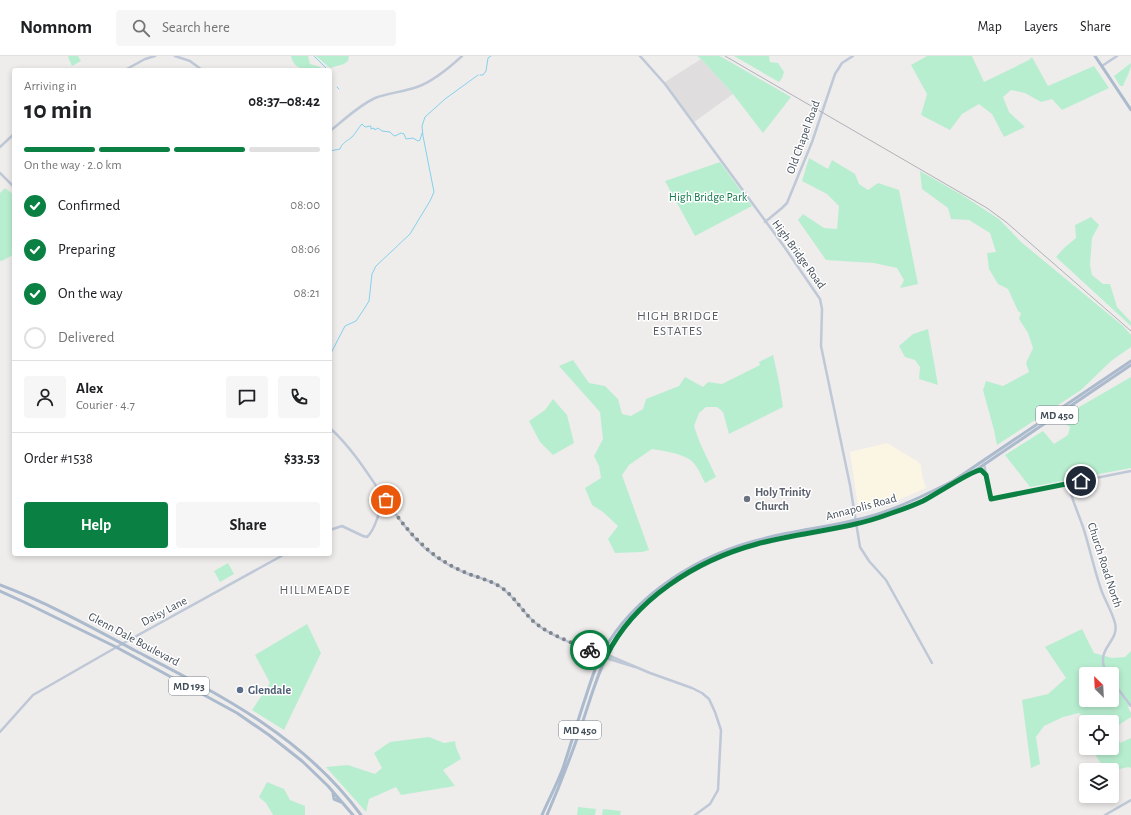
<!DOCTYPE html>
<meta charset="utf-8">
<style>
:root{--surface:#fff;--page:#f6f6f6;--text:#202124;--muted:#757577;--line:#e0e0e0;--accent:#0b8043}
body{margin:0;font-family:"Alegreya Sans",sans-serif;background:var(--page);color:var(--text);height:100vh;display:flex;flex-direction:column;font-size:15px;white-space:nowrap}
*{box-sizing:border-box;margin:0}
p{font-size:13px;color:var(--muted)}
.icon{flex:none;width:22px;height:22px;fill:none;stroke:currentColor;stroke-width:2;stroke-linecap:round;stroke-linejoin:round}
.map{position:relative;flex:1;overflow:hidden}
.details{position:absolute;left:12px;top:12px;width:320px;height:488px;display:flex;flex-direction:column;background:var(--surface);border-radius:4px;box-shadow:0 2px 6px #0003}
.details>*{flex:none}
.needle{width:26px;rotate:336deg}
.buttons{position:absolute;left:1079px;top:611px;display:grid;gap:8px}
.buttons a{display:grid;place-items:center;width:40px;height:40px;border-radius:4px;background:var(--surface);box-shadow:0 2px 6px #0003;font-size:20px}
.pin{position:absolute;display:grid;place-items:center;width:34px;height:34px;color:#fff;margin:-17px;border:2px solid #fff;border-radius:50%;box-shadow:0 1px 4px #0007}
.courier{position:absolute;display:grid;place-items:center;width:40px;height:40px;margin:-20px;border:3px solid #0b8043;border-radius:50%;background:#fff;color:#222;box-shadow:0 1px 5px #0007}
.headline em{font-style:normal;font-weight:700}
.headline div{display:flex;flex-direction:column-reverse}
.headline{display:flex;align-items:center;justify-content:space-between;height:68px;padding:0 12px}
h1{font-size:26px;font-weight:700;line-height:30px}
.bar{display:grid;grid-template-columns:repeat(4,1fr);gap:6px 4px;align-content:center;height:48px;padding:0 12px}
.bar i{height:5px;border-radius:3px;background:var(--line)}
.bar .on{background:var(--accent)}
.bar p{grid-column:span 4}
.line{display:flex;align-items:center;gap:10px;padding:0 12px;border-top:1px solid var(--line)}
.line div{flex:1}
.round{display:grid;place-items:center;flex:none;width:42px;height:42px;border-radius:4px;background:var(--page)}
ol{padding:0 12px;list-style:none}
li{display:flex;align-items:center;gap:12px;height:44px}
li p{margin-inline-start:auto}
li .icon{padding:4px;border-radius:50%;background:var(--accent);color:#fff;stroke-width:4}
li:last-child{color:var(--muted)}
li i{width:22px;height:22px;border:2px solid var(--line);border-radius:50%}
.action{display:flex;gap:8px;margin-top:auto;padding:8px 12px}
.action a{flex:1;height:46px;border-radius:4px;background:var(--accent);color:#fff;font-size:16px;font-weight:700;line-height:46px;text-align:center}
.action a+a{background:var(--page);color:var(--text)}
header{display:flex;align-items:center;gap:24px;box-sizing:border-box;height:56px;padding:0 20px;background:var(--surface);border-bottom:1px solid var(--line)}
header strong{font-size:19px}
nav{display:flex;gap:22px;margin-inline-start:auto;font-size:14px}
.search{width:280px;height:36px;background:var(--page);display:flex;align-items:center;gap:10px;box-sizing:border-box;padding:0 14px;border-radius:4px;color:var(--muted);font-size:15px}
.map>svg:first-child{display:block}
</style>
<header>
<strong>Nomnom</strong>
<div class="search"><svg class="icon" aria-label="search" viewBox="0 0 24 24"><circle cx="10" cy="10" r="6"/><path d="M15 15l6 6"/></svg>Search here</div>
<nav><a>Map</a><a>Layers</a><a>Share</a></nav>
</header>
<div class="map">
<svg width="1131" height="759" viewBox="0 0 1131 759">
<rect width="100%" height="100%" fill="#efecec"/>
<path fill="#fbf6e3" d="M887,387l30,18 4,4 1,10 4,13 -35,15 -32,10 -9,-61z"/>
<path fill="#e0ddde" d="M701,3l32,35 -39,28 -29,-40z"/>
<path fill="#b8eed0" fill-rule="evenodd" d="M69,0h9l3,5 -9,5 -4,-9z
M291,0h17l2,8 10,3 3,3c-13,0 -29,2 -32,-14z
M316,0h33l-1,5 -4,3 -14,4z
M697,0h23l71,41 -28,36 -30,-39 -32,-35z
M734,0h35l1,6 8,1 6,9 -2,6 -3,4z
M927,0h45l12,26 45,-22 3,-3 16,29 46,-20 15,22 -47,22 -10,-11 -11,3 -16,-9 -14,-3 -8,7 6,15 16,15 -21,10 -12,-23 -13,-10 -17,10 -12,16 -29,-15 6,-21 -16,-29z
M1131,7c0,8 -5,15 -8,23h-3l-6,-10z
M809,102l19,11 4,-9 23,14 4,10 9,6 10,-7 21,7 19,94 -18,4 4,-8 -7,-12 -23,-5 -48,-3 -28,-40 5,-6 21,14 13,1 2,-23 -12,-12 -25,-13z
M720,106l32,44 -57,30 -30,-55z
M920,115l42,24 37,24 22,23 102,84 8,9v12l-20,14 -30,29 -84,55 -3,-15 -11,-40 3,-9 17,5 26,-14 -3,-9 7,-15 -5,-15 -9,-14 2,-6 -3,-2 -10,-22 -10,-5 -9,-15 -2,-16 9,-1 -6,-19 -21,-13 -18,-1 -3,-11 -26,-19z
M5,132l9,7v19h-1l1,3v37l-10,6 -4,1v-68z
M1091,161l8,8 -7,13 -2,27 2,10 11,9h7l7,23 14,15v4l-75,-69 8,-9 12,-10 -1,-13z
M928,273l10,56 -19,-6 1,-12 -5,-7 -10,-3 -6,-11 14,-12z
M773,299l6,27 4,25 -54,27 -6,-22 -6,-5h-11l-7,6 -5,13 6,17 16,34 -11,6c-4,-8 -8,-19 -16,-24 -10,-6 -25,-8 -37,-10l-23,16 -7,10 27,75 -7,2 -27,1 -7,-14 10,-13 -15,-14 -11,-7 -7,-17 16,-10 -2,-12 -5,-10 9,-17 -3,-27 -41,-46 14,-6 16,23 16,3 13,13 4,15 9,2 12,-7 3,-10 33,-13 6,-9 18,10 5,-5 14,2 38,-19 -1,-3z
M1131,321v91l-101,19 -25,-32 38,-24 11,13 14,-9 2,-8 -11,-7 15,-10z
M553,343l14,16 7,28 -21,12 -13,-13 -11,-21 16,-11z
M228,507l6,11 -14,8 -6,-11z
M307,568l14,29 -37,77 -32,-20 18,-27 -15,-28z
M1082,573l12,24 18,5 13,-1 6,-6v53l-3,3 3,6v4l-17,11 6,15 11,-5v30l-3,-1 -16,4 -7,-1 -14,-22h21v-26h-23l-10,-9 -16,4 -19,9 -8,11 4,27 -9,4 -9,-68 26,-6 18,-16 -21,-31zM1086,618h26v26h-26z
M429,681l15,6 11,-2 1,6 5,12 -18,11 12,16 -54,9 -5,-8 -27,12 -3,13 -40,-45 22,-2 27,9 7,-6 -8,-15 16,-11z
M267,726l17,7 6,11 15,6v9h-32l-7,-12 -7,-6z
M578,751l18,2 -1,6h-18z
M603,753l18,2 -1,4h-18z"/>
<g fill="none" stroke-linecap="round" stroke-linejoin="round">
<path stroke="#84d1ec" stroke-width="1" d="M314,0l14,14
M480,19h3l3,-4 2,-13 3,-2
M330,20l1,3
M337,31l2,2
M330,95l10,-2c2,-6 7,-8 12,-12 4,-4 6,-9 10,-13l3,3 6,-1v3l3,-1 1,2 3,-2 4,3 8,1 3,3 2,1 6,-3 3,1 2,5 7,-1 5,3 2,-1 2,-7
M330,299l15,-29 11,-5 8,-12 5,-8 3,-27 4,-8 34,-32 20,-33 4,-9 -11,-56 -1,-10 3,-9 20,-18 33,-24"/>
<path stroke="#bec8d6" stroke-width="2.5" d="M175,0l15,5 12,9
M640,0l25,28 118,161 37,54 2,10 -1,37 29,139 10,62 9,14 17,19 46,83
M1102,10l15,-10
M125,14l20,-11 10,-3
M330,75c14,-11 28,-25 45,-33 13,-5 28,-6 42,-11 17,-6 32,-19 45,-31
M0,91l14,-13
M0,117l14,14
M765,166l17,-14 5,-5 25,-61 23,-68 7,-11 11,-7
M330,372c34,31 53,75 84,109 13,15 30,27 49,35 12,5 25,7 36,14 16,10 24,28 39,39 17,14 48,23 69,32l2,2 26,8
M984,408l7,35 140,-28
M1068,427c3,15 10,29 15,44 7,21 11,43 19,65 4,10 10,20 13,31 5,20 -22,25 -8,51
M330,474l12,-4 21,10 4,1c10,-8 10,-27 20,-37
M607,601l3,-1 40,17 42,15 10,5 7,6 6,13 6,18 -3,60 -8,14 -15,11
M1112,625l19,25
M0,676l33,-37 89,-51 163,-90
M1105,759l26,-15"/>
<path stroke="#abbacc" stroke-width="3" d="M1095,0l36,54
M976,414h5l5,5
M0,529c48,18 91,42 136,66 84,44 167,85 225,164
M0,535l24,11 92,45 121,66 32,22 33,26 26,25 25,29
M333,737l1,6 7,3
M542,759c7,-16 15,-31 21,-47 8,-24 15,-48 23,-72 5,-15 9,-29 16,-43 33,-59 98,-100 164,-115 36,-9 73,-12 109,-23 28,-9 52,-21 78,-34l178,-120
M547,759c12,-28 23,-56 33,-85 11,-32 19,-66 39,-94 31,-46 85,-78 138,-92 39,-11 80,-14 118,-25 36,-11 67,-27 98,-47l158,-107"/>
<path stroke="#aeb1b7" stroke-width="1" d="M725,0l262,152 19,14 125,109"/>
</g>
<g fill="none" stroke-linecap="round" stroke-linejoin="round">
<path stroke="#80858c" stroke-width="4" stroke-dasharray="0 7.2" d="M386,444c20,30 41,55 74,70 14,7 29,9 42,18 13,9 20,23 31,33 16,14 38,21 57,29"/>
<path stroke="#0b8043" stroke-width="5" d="M590,594l16,7c28,-58 91,-97 151,-113 43,-12 90,-14 132,-30 12,-4 23,-8 34,-13 12,-6 49,-31 58,-31l5,5 5,24 90,-18"/>
</g>
<circle fill="#6b7280" stroke="#fff" stroke-width="1.5" cx="747" cy="443" r="4"/>
<circle fill="#5c6f8a" stroke="#fff" stroke-width="1.5" cx="240" cy="634" r="4"/>
<g text-anchor="middle" stroke-width="3" stroke-linejoin="round" paint-order="stroke">
<g fill="#fff" stroke="#7c838b" stroke-width="1">
<rect x="1036" y="350" width="42" height="18" rx="3"/>
<rect x="169" y="621" width="40" height="18" rx="3"/>
<rect x="559" y="665" width="42" height="18" rx="3"/>
</g>
<g font-size="11" font-weight="bold" fill="#444e59">
<text x="1057" y="363">MD 450</text>
<text x="189" y="634">MD 193</text>
<text x="580" y="678">MD 450</text>
</g>
<g font-size="12" fill="#444e59" stroke="#fff">
<text transform="translate(803 81) rotate(-70)" y="4">Old Chapel Road</text>
<text transform="translate(799 198) rotate(54)" y="4">High Bridge Road</text>
<text transform="translate(861 451) rotate(-15)" y="4">Annapolis Road</text>
<text transform="translate(1105 509) rotate(72)" y="4">Church Road North</text>
<text transform="translate(164 555) rotate(-28)" y="4">Daisy Lane</text>
<text transform="translate(134 583) rotate(28)" y="4">Glenn Dale Boulevard</text>
</g>
<g font-size="12" fill="#157a4d" stroke="#fff">
<text x="708" y="145">High Bridge Park</text>
</g>
<g font-size="12" font-weight="bold" fill="#5b616d" stroke="#fff" text-anchor="start">
<text x="755" y="440">Holy Trinity<tspan x="755" dy="14">Church</tspan></text>
</g>
<g font-size="12" font-weight="bold" fill="#4e5e75" stroke="#fff" text-anchor="start">
<text x="248" y="638">Glendale</text>
</g>
<g font-size="13" letter-spacing="1" fill="#585c61" stroke="#fff">
<text x="678" y="264">HIGH BRIDGE<tspan x="678" dy="15">ESTATES</tspan></text>
<text x="315" y="538">HILLMEADE</text>
</g>
</g>
</svg>
<div class="buttons">
<a><svg class="needle" viewBox="-14 -14 28 28"><path d="M0-13l5 13h-10z" fill="#e53935"/><path d="M0 13l5-13h-10z" fill="#757577"/></svg></a>
<a><svg class="icon" aria-label="locate" viewBox="0 0 24 24"><circle cx="12" cy="12" r="6"/><path d="M12 2v4M12 18v4M2 12h4M18 12h4"/></svg></a>
<a><svg class="icon" aria-label="layers" viewBox="0 0 24 24"><path d="M12 4l9 5-9 5-9-5zM3 14l9 5 9-5"/></svg></a>
</div>
<div class="pin" style="left:386px;top:444px;background:#ea580c"><svg class="icon" aria-label="bag" viewBox="0 0 24 24"><path d="M5 8h14l-1 12H6zM9 8a3 3 0 0 1 6 0"/></svg></div>
<div class="pin" style="left:1081px;top:425px;background:#1f2937"><svg class="icon" aria-label="home" viewBox="0 0 24 24"><path d="M3 11l9-7 9 7M6 9v11h12V9"/></svg></div>
<div class="courier" style="left:590px;top:594px"><svg class="icon" aria-label="bike" viewBox="0 0 24 24"><circle cx="6" cy="16" r="4"/><circle cx="18" cy="16" r="4"/><path d="M6 16l4-8h5l3 8M10 8l3 8H6M13 5h3"/></svg></div>
<section class="details">
<div class="headline"><div><h1>10 min</h1><p>Arriving in</p></div><em>08:37–08:42</em></div>
<div class="bar"><i class="on"></i><i class="on"></i><i class="on"></i><i></i><p>On the way · 2.0 km</p></div>
<ol>
<li><svg class="icon" aria-label="check" viewBox="0 0 24 24"><path d="M5 12l5 5 9-10"/></svg>Confirmed<p>08:00</p></li>
<li><svg class="icon" aria-label="check" viewBox="0 0 24 24"><path d="M5 12l5 5 9-10"/></svg>Preparing<p>08:06</p></li>
<li><svg class="icon" aria-label="check" viewBox="0 0 24 24"><path d="M5 12l5 5 9-10"/></svg>On the way<p>08:21</p></li>
<li><i></i>Delivered</li>
</ol>
<div class="line" style="height:72px"><a class="round"><svg class="icon" aria-label="person" viewBox="0 0 24 24"><circle cx="12" cy="8" r="4"/><path d="M4 21q1-7 8-7t8 7"/></svg></a><div><b>Alex</b><p>Courier · 4.7</p></div><a class="round"><svg class="icon" aria-label="chat" viewBox="0 0 24 24"><path d="M4 5h16v11H9l-5 4z"/></svg></a><a class="round"><svg class="icon" aria-label="phone" viewBox="0 0 24 24"><path d="M5 4h4l2 5-3 2q2 4 5 5l2-3 5 2v4C11 20 4 13 5 4z"/></svg></a></div>
<div class="line" style="height:52px"><div>Order #1538</div><b>$33.53</b></div>
<div class="action"><a>Help</a><a>Share</a></div>
</section>
</div>
